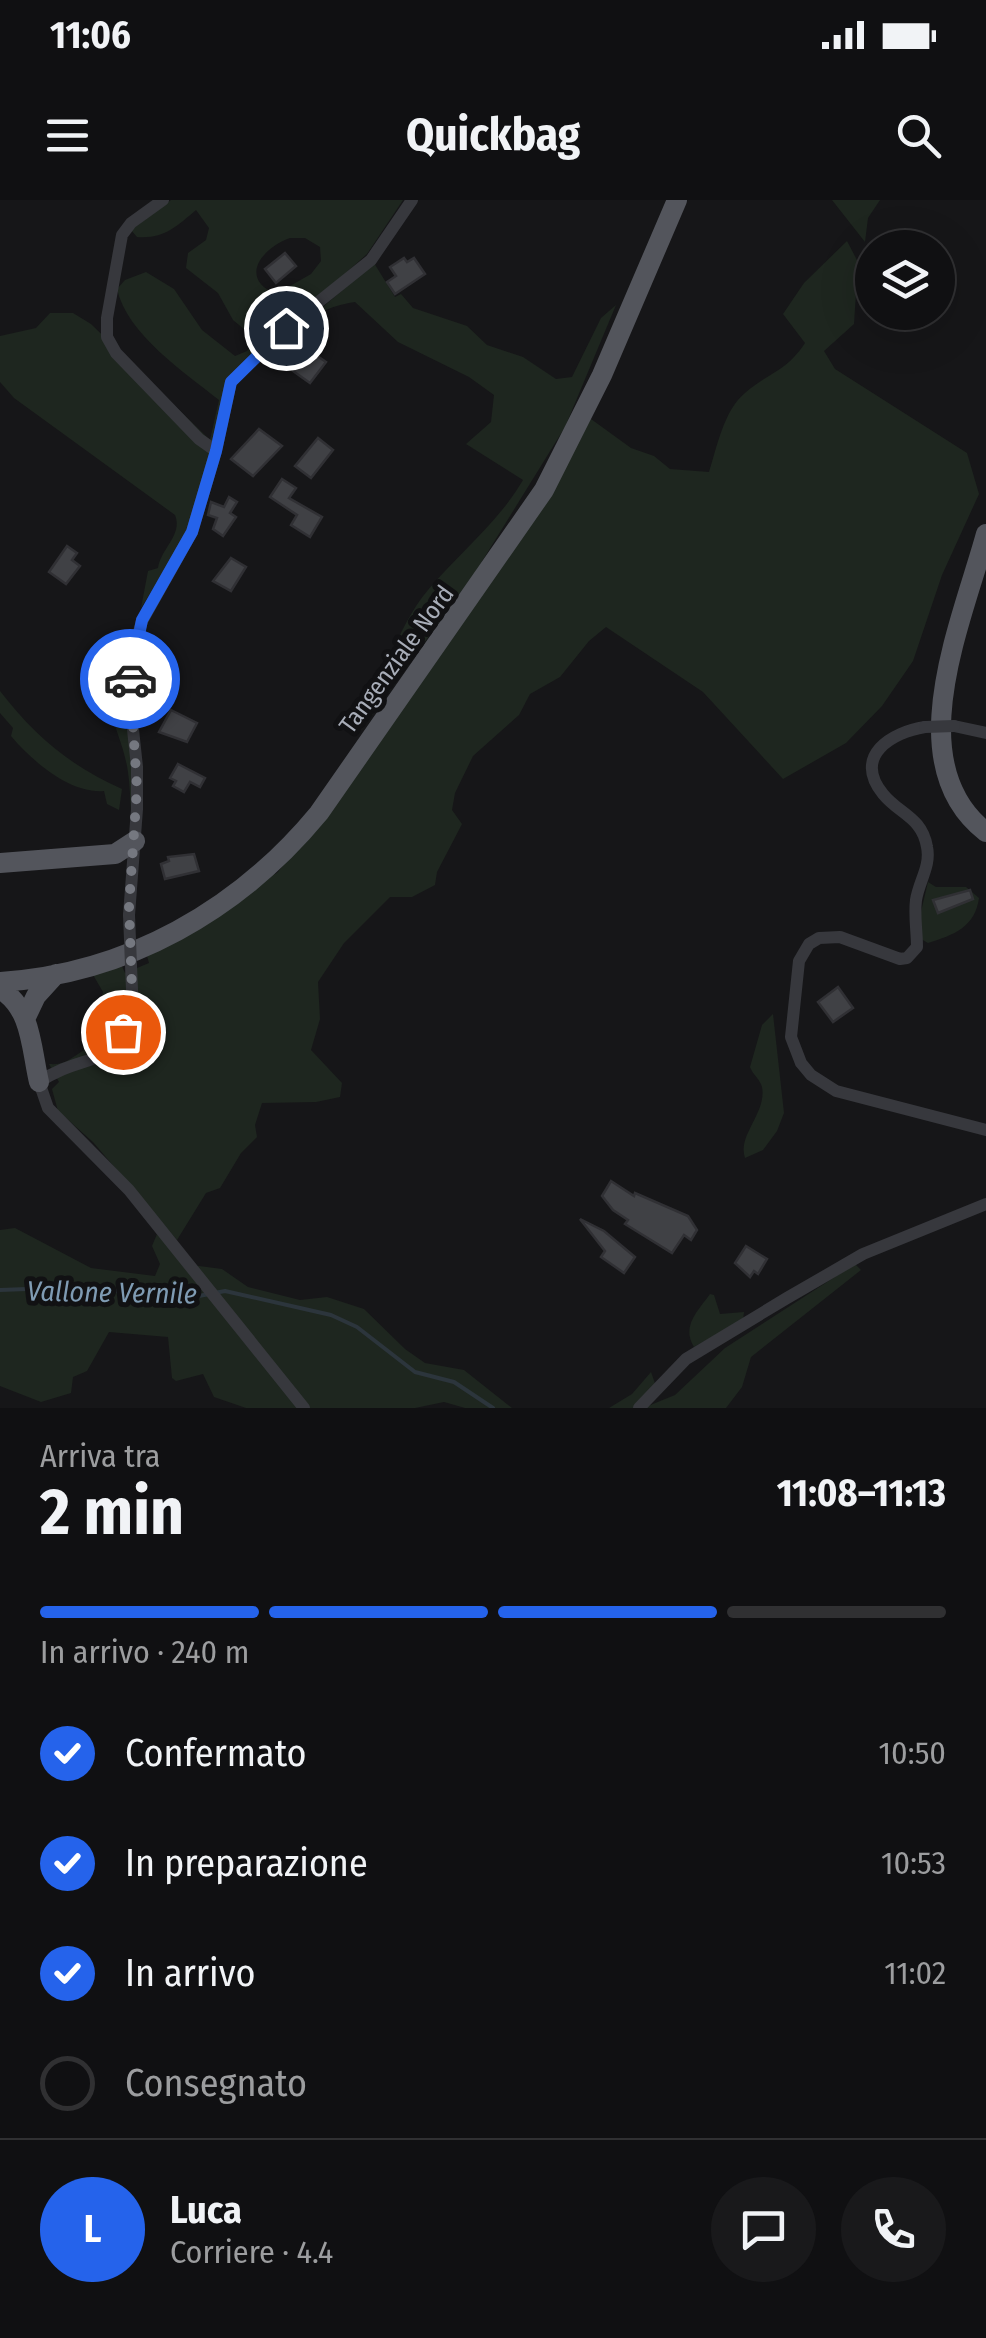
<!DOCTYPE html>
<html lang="it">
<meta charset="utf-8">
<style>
:root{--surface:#101012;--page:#19191b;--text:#f1f3f6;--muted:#9c9d9f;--line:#303032;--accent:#2563eb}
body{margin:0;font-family:"Fira Sans Condensed",sans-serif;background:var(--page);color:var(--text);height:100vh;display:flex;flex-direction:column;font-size:38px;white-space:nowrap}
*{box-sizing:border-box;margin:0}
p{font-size:32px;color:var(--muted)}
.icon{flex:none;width:55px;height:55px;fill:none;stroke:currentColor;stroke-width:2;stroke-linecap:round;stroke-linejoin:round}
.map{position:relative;height:1208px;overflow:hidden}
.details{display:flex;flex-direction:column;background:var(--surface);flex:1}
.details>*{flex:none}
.tools{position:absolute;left:855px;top:30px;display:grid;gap:20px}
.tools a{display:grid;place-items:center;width:100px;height:100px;border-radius:50%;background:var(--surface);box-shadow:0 10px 40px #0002,0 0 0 2px var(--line);font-size:50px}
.pin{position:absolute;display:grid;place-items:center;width:85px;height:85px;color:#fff;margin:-42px;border:5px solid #fff;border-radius:50%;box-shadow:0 2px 10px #0007}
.courier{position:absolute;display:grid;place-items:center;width:100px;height:100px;margin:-50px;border:8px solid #2563eb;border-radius:50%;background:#fff;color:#222;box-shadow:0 2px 12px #0007}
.head em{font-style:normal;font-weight:700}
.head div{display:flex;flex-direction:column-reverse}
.head{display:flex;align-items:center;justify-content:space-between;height:170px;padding:0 40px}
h1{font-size:65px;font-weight:700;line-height:75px}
.bar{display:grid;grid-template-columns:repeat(4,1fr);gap:15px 10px;align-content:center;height:120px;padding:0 40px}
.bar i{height:12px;border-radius:8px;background:var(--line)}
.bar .active{background:var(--accent)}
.bar p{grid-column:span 4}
.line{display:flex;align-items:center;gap:25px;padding:0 40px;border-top:2px solid var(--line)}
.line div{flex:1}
.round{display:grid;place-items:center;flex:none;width:105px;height:105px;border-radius:52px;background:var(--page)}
ol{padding:0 40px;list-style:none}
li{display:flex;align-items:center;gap:30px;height:110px}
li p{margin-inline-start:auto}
li .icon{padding:10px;border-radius:50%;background:var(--accent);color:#fff;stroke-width:4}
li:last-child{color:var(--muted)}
li i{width:55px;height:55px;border:5px solid var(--line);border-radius:50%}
.status{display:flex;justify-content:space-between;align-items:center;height:70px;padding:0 50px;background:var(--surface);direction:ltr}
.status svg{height:28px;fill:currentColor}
header{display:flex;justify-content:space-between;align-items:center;height:130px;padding:0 40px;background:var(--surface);font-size:45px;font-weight:700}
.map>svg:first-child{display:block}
</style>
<div class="status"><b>11:06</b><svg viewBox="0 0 49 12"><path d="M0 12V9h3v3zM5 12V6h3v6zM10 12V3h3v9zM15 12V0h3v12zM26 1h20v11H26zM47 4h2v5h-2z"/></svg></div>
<header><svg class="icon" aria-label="menu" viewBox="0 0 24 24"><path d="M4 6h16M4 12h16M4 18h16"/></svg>Quickbag<svg class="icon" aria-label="search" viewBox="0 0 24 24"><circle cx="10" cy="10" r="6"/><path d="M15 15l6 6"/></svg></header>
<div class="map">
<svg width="986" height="1208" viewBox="0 0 986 1208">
<rect width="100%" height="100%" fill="#161618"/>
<path fill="#1e261f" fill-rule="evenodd" d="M171,0h232l-36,54 -127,113 -43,139 -18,41 -38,61 7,-37 10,-3c3,-20 25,-33 17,-53l-161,-117 -14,-16v-46l36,-8 14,-15h23l18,11 119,116 9,-40c-35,-28 -92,-66 -102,-111l8,-9 21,-8 28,17 28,41 33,26 12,-5 9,-12 -23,-19 -15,-27 -32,-25 2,-15 18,-13 3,-12 -13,-18c-20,17 -32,29 -59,27l-6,-7zM290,38h15l15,9 1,14 -10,13 -35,20c-38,-16 -14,-46 14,-56z
M832,0h48l-12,18 -3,24z
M847,41l11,21 -4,62 -30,27 11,18 132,84 12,41 -37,81 -29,86 -31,45 -36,37 -63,36 -80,-87 -97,-65 -17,14 -29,36 -30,17 -11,21 -46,41 -18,37 -3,17 10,14 -25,48 -2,13 -23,12h-22l-46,46 -26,39 2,37 -9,31 31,33 -2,14 -24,5 -54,1 -7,22 2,12 -16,16 -21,35 -14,5 -29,47 -84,-98 -35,-31 -6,-22 7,-7 -10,-18c14,1 18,-3 29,-10 29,-17 17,-34 25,-62l-11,-19 28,-11 5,11 24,-10 -3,-11 88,-50 44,-30 67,-87 246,-366 40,29 23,8 16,13 39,3c8,-25 15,-62 36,-79 24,-21 41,-21 60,-50l-22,-29 21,-31z
M374,63l21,34 6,-3 12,14 54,18 20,19 36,12 33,22 16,-2 29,-59 15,-13 -51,122 -89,144 -114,158c19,-44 34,-101 66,-139 32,-38 69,-66 95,-110l-57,-36 25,-22 3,-27 -25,-18 -71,-35 -43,-40c-26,4 -44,12 -59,33l-8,2z
M118,436l15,6 -2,170c-1,-13 -1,-27 -3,-40 -6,-41 -25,-54 -15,-102l-9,-14z
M0,491c35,45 70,75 122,98l-3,21 -12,-6 -3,-13c-34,3 -72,-30 -93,-55l2,-8 -13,-15z
M928,682l8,5h30l13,11c-4,29 -25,37 -51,45l-7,-4 -2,-19z
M773,814l11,99 -7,18 -14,19 -18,8c-8,-23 22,-45 17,-71 -2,-8 -9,-12 -12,-20l12,-42z
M15,1028l76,40 64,8 5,-12 -8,-18 5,-12 27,30 38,5 26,18 52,13 27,-3 37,12 41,40 20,14 39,7 48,38h-47l-21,-6 -29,6h-169l-32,-11 -11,-23 -27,7 -4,-3 -4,-41 -59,-5 -22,39 -14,6 -2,16 -30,9 -41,-16v-156z
M855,1064l6,6 -110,87 -9,30 -16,21h-117l23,-14 19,-22 6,17 -9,17 27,-11 50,-47z
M710,1094l4,1 6,19 24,-2 -1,8 -49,27c-13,-21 4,-36 16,-53z"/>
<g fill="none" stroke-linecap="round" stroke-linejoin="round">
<path stroke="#2c353c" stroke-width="4" d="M0,1090l81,-3 102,12 42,-8 106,24 26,12 58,45 39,10 39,26"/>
</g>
<path fill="#404145" stroke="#303034" stroke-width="2.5" d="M285,53l11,13 -20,17 -11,-14z
M404,58l3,4 7,-4 11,16 -30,20 -8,-12 9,-6 -6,-9z
M305,153l5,4 3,-4 13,9 -16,21 -17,-12z
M259,229l23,17 -29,30 -22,-17z
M318,238l15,12 -22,28 -16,-12z
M282,279l14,9 -7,10 33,19 -12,20 -19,-12 6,-10 -27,-18z
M229,297l8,5 -7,11 6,4 -13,19 -10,-7 4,-11 -9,-3 3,-13 13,5z
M67,346l10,7 -5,7 8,6 -14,18 -17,-12z
M231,358l15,9 -15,24 -18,-10z
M171,510l26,13 -10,19 -28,-10z
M178,564l27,14 -5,9 -10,-5 -6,10 -11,-6 3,-5 -6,-3z
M194,654l5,17 -34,8 -4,-15 8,-3 -1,-4z
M970,690l3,9 -35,14 -5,-13z
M838,787l15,21 -20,14 -15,-20z
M611,981l23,15 1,-3 53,23 9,14 -6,10 -7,-5 -12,18 -47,-29 3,-4 -15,-10 -11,-14z
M580,1019l24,12 31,26 -11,16 -23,-16 4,-6z
M746,1046l21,13 -9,15 -4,-3 -4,6 -15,-14z"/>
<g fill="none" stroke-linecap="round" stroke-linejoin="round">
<path stroke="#37383d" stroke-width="12" d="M163,0l-32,23 -9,12 -15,83v19l9,16 83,86 17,12
M954,526l32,7
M925,527c-33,5 -73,29 -42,67 16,20 39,23 44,53 4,19 -8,34 -11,53 -2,16 1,31 1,47l-10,11 -7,1 -60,-22 -21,1 -10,6 -10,17 -8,76 10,26 10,12 25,16 150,39
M129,715l8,-106v-42l-8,-75 5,-43 8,-28 50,-89 24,-81 15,-69 55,-54 85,-68 41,-60
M132,790c-9,86 -41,57 -93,92l9,26 81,82 175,218
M639,1208l47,-49 101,-61 76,-44 123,-50"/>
<path stroke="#53555c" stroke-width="20" d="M986,334c-24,88 -88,230 0,298
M0,663l115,-9 20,-13
M0,782c127,-8 239,-72 319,-169l225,-323 58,-115 75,-175
M0,789c32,19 31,59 39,93
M26,817l10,-21 20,-22"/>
<path stroke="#37383d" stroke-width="12" d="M925,527l29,-1
M129,715l3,75"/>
</g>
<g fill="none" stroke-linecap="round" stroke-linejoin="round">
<path stroke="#757880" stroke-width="10" stroke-dasharray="0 18" d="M123,832l9,-42 -3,-84 8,-118 -7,-109"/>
<path stroke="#2563eb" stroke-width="12" d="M130,479l12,-59 50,-88 24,-81 15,-69 55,-54"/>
</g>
<g text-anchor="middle" stroke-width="10" stroke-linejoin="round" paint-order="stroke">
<g font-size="25" fill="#a8adb8" stroke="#111113">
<text transform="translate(396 459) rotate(-54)" y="9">Tangenziale Nord</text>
</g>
<g font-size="28" font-style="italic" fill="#7f9bb3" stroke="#111113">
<text transform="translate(112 1092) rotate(1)" y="10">Vallone Vernile</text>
</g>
</g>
</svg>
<div class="tools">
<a><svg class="icon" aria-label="layers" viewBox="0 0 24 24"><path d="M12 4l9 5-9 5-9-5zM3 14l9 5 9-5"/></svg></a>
</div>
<div class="pin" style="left:123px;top:832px;background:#ea580c"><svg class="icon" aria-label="bag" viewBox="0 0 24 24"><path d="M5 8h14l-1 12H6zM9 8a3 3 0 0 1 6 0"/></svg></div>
<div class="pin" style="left:286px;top:128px;background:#1f2937"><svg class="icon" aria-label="home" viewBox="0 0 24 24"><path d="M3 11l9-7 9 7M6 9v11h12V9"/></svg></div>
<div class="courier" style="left:130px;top:479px"><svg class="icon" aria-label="car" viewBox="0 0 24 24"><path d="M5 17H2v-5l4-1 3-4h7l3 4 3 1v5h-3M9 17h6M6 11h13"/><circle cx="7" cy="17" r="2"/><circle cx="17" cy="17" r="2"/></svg></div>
</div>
<section class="details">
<div class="head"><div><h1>2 min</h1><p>Arriva tra</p></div><em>11:08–11:13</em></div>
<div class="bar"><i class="active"></i><i class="active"></i><i class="active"></i><i></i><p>In arrivo · 240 m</p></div>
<ol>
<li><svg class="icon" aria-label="check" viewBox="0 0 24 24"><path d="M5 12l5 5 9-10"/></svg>Confermato<p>10:50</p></li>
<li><svg class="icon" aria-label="check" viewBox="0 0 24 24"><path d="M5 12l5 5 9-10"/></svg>In preparazione<p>10:53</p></li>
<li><svg class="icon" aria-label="check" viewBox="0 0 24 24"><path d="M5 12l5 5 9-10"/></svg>In arrivo<p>11:02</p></li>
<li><i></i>Consegnato</li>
</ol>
<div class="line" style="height:180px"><b class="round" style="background:var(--accent);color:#fff">L</b><div><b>Luca</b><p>Corriere · 4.4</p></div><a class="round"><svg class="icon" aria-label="chat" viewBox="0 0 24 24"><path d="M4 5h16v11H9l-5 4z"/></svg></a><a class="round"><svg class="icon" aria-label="phone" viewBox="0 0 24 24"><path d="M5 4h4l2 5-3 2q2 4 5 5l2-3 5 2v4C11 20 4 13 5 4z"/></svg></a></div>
</section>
